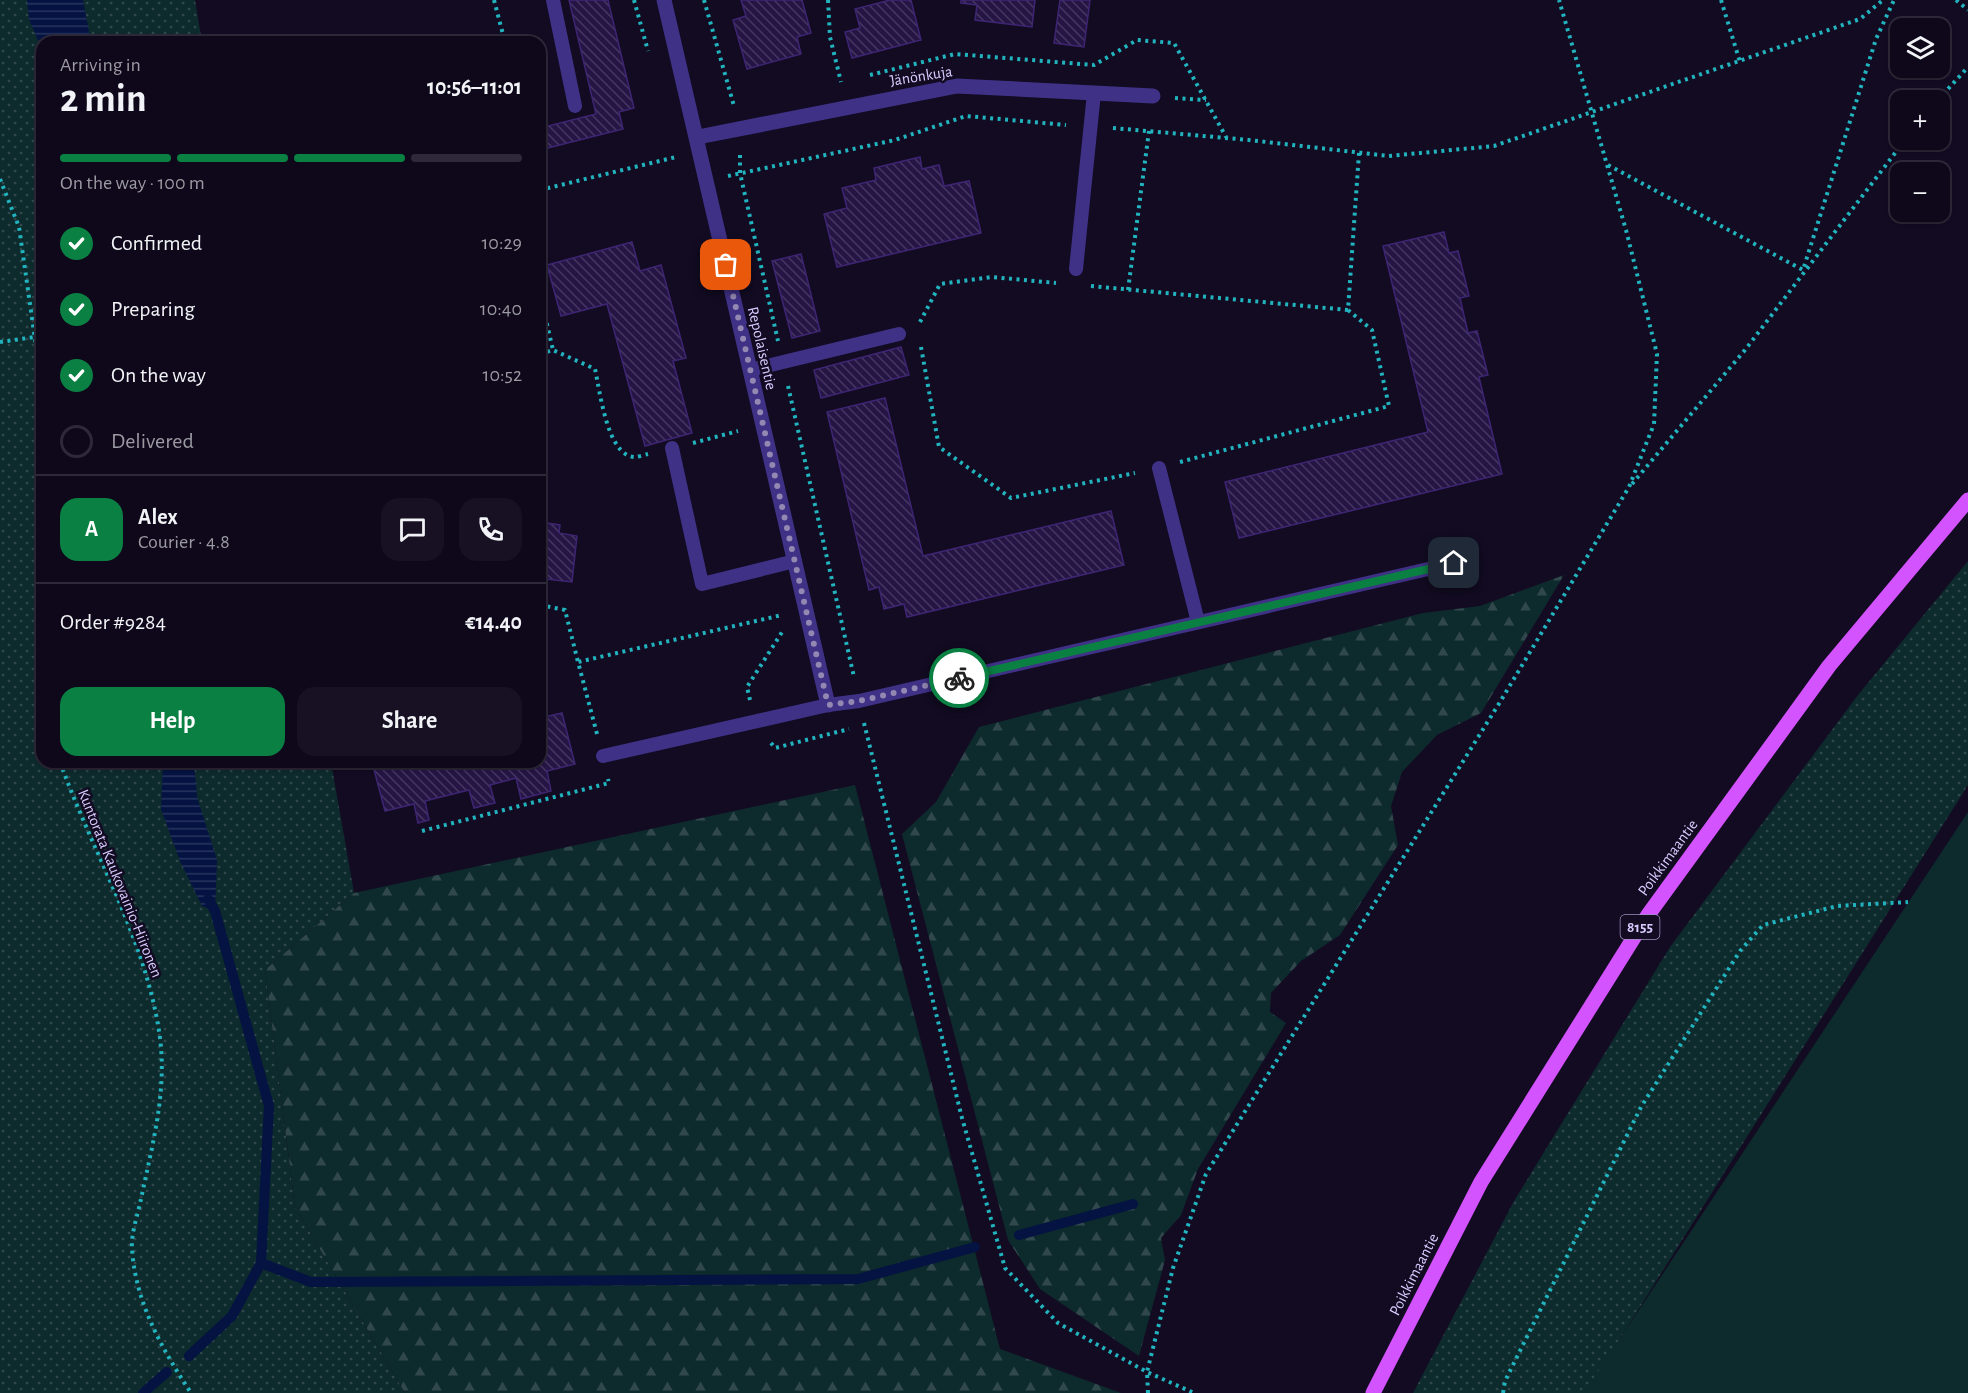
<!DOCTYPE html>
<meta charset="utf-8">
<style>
:root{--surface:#0e081a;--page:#171123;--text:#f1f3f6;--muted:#9b9aa2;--line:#2e2939;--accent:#0b8043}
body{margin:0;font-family:"Alegreya Sans",sans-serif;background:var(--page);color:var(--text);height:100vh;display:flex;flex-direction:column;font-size:22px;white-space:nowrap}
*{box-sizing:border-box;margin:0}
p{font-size:20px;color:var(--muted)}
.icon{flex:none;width:33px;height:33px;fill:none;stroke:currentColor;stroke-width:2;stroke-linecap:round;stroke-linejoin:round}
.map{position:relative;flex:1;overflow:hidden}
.side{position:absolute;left:36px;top:36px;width:510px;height:732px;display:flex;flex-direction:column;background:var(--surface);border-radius:18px;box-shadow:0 2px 4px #0004,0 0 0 2px var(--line)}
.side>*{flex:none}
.controls{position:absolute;left:1890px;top:18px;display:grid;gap:12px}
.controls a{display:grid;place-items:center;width:60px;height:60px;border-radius:12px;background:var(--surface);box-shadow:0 2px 4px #0004,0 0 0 2px var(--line);font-size:30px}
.pin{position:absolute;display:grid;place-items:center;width:51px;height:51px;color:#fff;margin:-26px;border-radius:12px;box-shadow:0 3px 9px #0006}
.courier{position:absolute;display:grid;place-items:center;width:60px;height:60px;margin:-30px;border:4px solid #0b8043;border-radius:50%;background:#fff;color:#222;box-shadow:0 2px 8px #0007}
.head em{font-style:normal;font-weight:700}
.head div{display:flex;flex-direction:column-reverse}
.head{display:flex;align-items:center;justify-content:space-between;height:102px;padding:0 24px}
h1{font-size:39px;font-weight:700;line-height:45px}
.bar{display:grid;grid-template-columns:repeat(4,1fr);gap:9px 6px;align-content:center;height:72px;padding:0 24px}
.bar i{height:8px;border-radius:4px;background:var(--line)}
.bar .selected{background:var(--accent)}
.bar p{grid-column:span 4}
.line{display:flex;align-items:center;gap:15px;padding:0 24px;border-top:2px solid var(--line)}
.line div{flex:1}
.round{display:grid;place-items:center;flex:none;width:63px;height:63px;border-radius:18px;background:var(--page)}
ol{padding:0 24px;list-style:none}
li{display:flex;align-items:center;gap:18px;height:66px}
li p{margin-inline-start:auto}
li .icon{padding:6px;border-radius:50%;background:var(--accent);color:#fff;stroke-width:4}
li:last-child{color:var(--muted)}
li i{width:33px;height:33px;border:3px solid var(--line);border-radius:50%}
.primary-button{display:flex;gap:12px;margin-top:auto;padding:12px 24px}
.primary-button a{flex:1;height:69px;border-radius:18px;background:var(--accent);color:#fff;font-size:24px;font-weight:700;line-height:69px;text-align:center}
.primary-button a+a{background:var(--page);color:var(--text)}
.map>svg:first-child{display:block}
</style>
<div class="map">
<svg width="1968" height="1393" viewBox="0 0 1968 1393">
<defs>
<pattern id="grass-dots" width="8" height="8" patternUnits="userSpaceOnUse" patternTransform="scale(1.5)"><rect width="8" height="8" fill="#0d2a2d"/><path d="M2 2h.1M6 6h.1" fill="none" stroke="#30484c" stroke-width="1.8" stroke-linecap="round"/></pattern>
<pattern id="forest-firs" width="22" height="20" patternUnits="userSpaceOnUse" patternTransform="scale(1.5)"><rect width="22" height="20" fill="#0d2a2d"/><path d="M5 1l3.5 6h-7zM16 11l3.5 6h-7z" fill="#30484c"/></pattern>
<pattern id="water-rules" width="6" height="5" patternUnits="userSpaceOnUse" patternTransform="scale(1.5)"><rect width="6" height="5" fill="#041342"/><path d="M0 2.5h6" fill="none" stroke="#28345e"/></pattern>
<pattern id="building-back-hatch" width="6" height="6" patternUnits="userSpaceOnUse" patternTransform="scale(1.5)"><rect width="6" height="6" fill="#251545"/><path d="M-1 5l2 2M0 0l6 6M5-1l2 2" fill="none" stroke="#443661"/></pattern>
</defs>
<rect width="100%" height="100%" fill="#120b22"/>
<path fill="url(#grass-dots)" d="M0,0h195l7,42h-160v720h289l23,131 -89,77 30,237 110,186h-405z
M1968,561v224l-382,608h-173l101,-192 156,-254 188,-252z"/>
<path fill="url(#forest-firs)" d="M1564,575l-83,138 -44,22 -35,37 -11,34 7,39 -58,90 -39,26 -30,32 -1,19 16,11 -88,146 -17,46 -20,23 4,22 -26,96 -99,-67 -32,-49 -106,-406 34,-32 43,-75 444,-114 57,-7z
M855,785l145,564 121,44h-716l-110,-186 -30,-237 89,-77z"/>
<path fill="#0d2a2d" d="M1968,812v581h-384z"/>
<path fill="url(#water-rules)" d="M27,0h56l8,42h-49v8l-13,-31z
M163,762h31l3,35 20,63 -2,51 -13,-5 -22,-45 -19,-52z"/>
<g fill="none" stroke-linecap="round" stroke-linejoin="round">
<path stroke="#041342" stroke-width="10" d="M1019,1235l114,-31
M261,1263l50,19 547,-3 117,-32
M189,1356l43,-40 29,-53 8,-157 -54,-195 -7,-12
M143,1393l24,-21"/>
</g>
<path fill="url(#building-back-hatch)" stroke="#3e2573" stroke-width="1.5" d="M569,0h39l26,108 -15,4 4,17 -83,21v-22l56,-14z
M741,0h61l9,33 -14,4 4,17 -54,15 -14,-49 13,-4z
M890,0h21l10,40 -69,18 -7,-26 15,-4 -5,-19z
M961,0h74l-3,27 -57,-7 2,-15 -16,-2z
M1060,0h30l-6,47 -30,-4z
M920,157l2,12 17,-4 5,21 25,-5 12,52 -144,34 -13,-53 23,-6 -5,-20 34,-8 -2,-12z
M1444,232l5,21 9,-2 11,45 -9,2 8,35 9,-2 11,44 -9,2 23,97 -263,64 -14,-56 203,-50 -45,-186z
M632,242l8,29 21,-6 25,93 -13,3 19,72 -47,13 -38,-142 -46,12 -14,-51z
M801,254l19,77 -28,7 -20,-77z
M901,347l8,28 -88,23 -7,-28z
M885,398l38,158 188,-45 13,54 -217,52 -3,-13 -20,5 -5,-22 -10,3 -42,-178z
M540,522l20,3 -1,8 18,3 -5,46 -26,-3 -2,19h-4z
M562,713l13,51 -28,7 4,20 -30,8 -5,-21 -26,7 5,18 -21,5 -5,-18 -44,11 4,19 -11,3 -4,-19 -29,7 -13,-49h168v-44z"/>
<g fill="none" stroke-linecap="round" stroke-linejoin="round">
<path stroke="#22b4be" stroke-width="4" stroke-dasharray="3 4.5" stroke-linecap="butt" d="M494,0l11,42
M634,0l14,51
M704,0l30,106
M828,0l2,37 11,45
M1721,0l19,62
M1956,0l12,10
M870,75l85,-21 139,11 43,-25 37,3 52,94
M1175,98l31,2
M1938,100l30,-33
M1113,128l136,12 140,16 105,-10 366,-127 23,-19
M740,155v18l38,168
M1608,165l195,105 73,-231 18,-39
M728,176l167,-36 71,-24 100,9
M0,179l19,48 23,161
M540,190l136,-33
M1091,286l257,24
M1128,290l21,-159
M540,294l13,56
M920,322l20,-38 52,-7 64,6
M0,342l42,-6
M921,347l18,100 72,51 124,-25
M540,354l13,-4 42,19c5,22 12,86 39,88 4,0 10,-2 14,-3
M788,386l66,291
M693,443l45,-12
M1180,462l209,-56 -17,-76 -24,-20 11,-157
M1632,484l113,-134 160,-210
M42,601v40
M540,605l25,5 13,52
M750,700l-3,-13 37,-58
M864,723l98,395 43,150 53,55 89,49 47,21
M597,734l-19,-72 204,-47
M771,743l4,5 74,-19
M60,762c33,92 87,179 100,276 7,55 -8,108 -19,161 -3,15 -10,34 -9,49 3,54 30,101 59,145
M422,831l187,-48 -1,-4
M1148,1393l-1,-21 26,-104 33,-94 294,-472 129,-215 25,-63 3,-70 -31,-124 -67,-230
M1503,1393l2,-12 136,-274 99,-156 23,-26 74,-19 71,-4"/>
<path stroke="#3f3186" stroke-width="14" d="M553,0l22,106
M1076,269l18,-176
M750,370l149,-36
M672,448l30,136 93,-23
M1159,468l39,154
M603,756l225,-51 31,-4 595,-138"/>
<path stroke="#3f3186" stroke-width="15" d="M664,0l164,705
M698,137l259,-51 196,10"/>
<path stroke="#d353ff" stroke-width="15" d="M1373,1393l108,-211 167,-267 181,-249 139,-166"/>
</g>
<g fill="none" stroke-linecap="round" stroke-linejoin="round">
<path stroke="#9388b2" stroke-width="6" stroke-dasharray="0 10.8" d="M726,265l102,440 31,-4 100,-23"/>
<path stroke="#0b8043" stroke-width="8" d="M959,678l495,-115"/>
</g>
<g text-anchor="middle" stroke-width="5" stroke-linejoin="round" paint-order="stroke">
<rect fill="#120b22" stroke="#9d92bd" stroke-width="1.5" x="1620.5" y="915" width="39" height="24" rx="4.5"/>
<g font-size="15" font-weight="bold" fill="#d8ccff">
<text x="1640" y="932">8155</text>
</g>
<g font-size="16" fill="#d8ccff" stroke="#120b22">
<text transform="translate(921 75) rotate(-9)" y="6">Jänönkuja</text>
<text transform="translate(763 348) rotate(77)" y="6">Repolaisentie</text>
<text transform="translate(1667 857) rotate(-54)" y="6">Poikkimaantie</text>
<text transform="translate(121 883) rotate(68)" y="6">Kuntorata Kaukovainio-Hiironen</text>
<text transform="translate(1413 1274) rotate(-63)" y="6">Poikkimaantie</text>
</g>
</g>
</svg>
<div class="controls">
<a><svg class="icon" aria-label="layers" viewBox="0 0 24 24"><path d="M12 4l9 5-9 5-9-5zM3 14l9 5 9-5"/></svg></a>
<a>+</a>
<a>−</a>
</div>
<div class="pin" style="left:726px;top:265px;background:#ea580c"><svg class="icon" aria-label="bag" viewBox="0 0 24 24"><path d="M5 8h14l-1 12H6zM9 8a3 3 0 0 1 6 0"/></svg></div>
<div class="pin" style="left:1454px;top:563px;background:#1f2937"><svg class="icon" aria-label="home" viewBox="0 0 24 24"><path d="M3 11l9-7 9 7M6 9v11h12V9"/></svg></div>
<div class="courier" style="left:959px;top:678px"><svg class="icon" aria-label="bike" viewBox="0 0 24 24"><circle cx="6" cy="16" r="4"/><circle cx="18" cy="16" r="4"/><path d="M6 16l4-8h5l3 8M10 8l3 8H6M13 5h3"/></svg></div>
<section class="side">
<div class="head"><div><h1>2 min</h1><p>Arriving in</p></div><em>10:56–11:01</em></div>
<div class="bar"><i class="selected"></i><i class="selected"></i><i class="selected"></i><i></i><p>On the way · 100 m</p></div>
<ol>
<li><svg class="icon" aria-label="check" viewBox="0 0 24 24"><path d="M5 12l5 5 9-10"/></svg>Confirmed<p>10:29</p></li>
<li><svg class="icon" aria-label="check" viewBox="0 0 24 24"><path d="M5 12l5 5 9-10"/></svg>Preparing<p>10:40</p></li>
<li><svg class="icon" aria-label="check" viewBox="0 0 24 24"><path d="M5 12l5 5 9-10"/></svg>On the way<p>10:52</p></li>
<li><i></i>Delivered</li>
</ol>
<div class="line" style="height:108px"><b class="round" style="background:var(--accent);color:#fff">A</b><div><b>Alex</b><p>Courier · 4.8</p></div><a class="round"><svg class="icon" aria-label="chat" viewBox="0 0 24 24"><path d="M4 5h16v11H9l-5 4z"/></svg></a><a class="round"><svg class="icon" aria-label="phone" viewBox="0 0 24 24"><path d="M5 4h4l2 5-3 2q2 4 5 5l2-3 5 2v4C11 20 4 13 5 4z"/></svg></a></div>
<div class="line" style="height:78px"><div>Order #9284</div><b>€14.40</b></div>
<div class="primary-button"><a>Help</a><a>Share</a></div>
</section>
</div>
